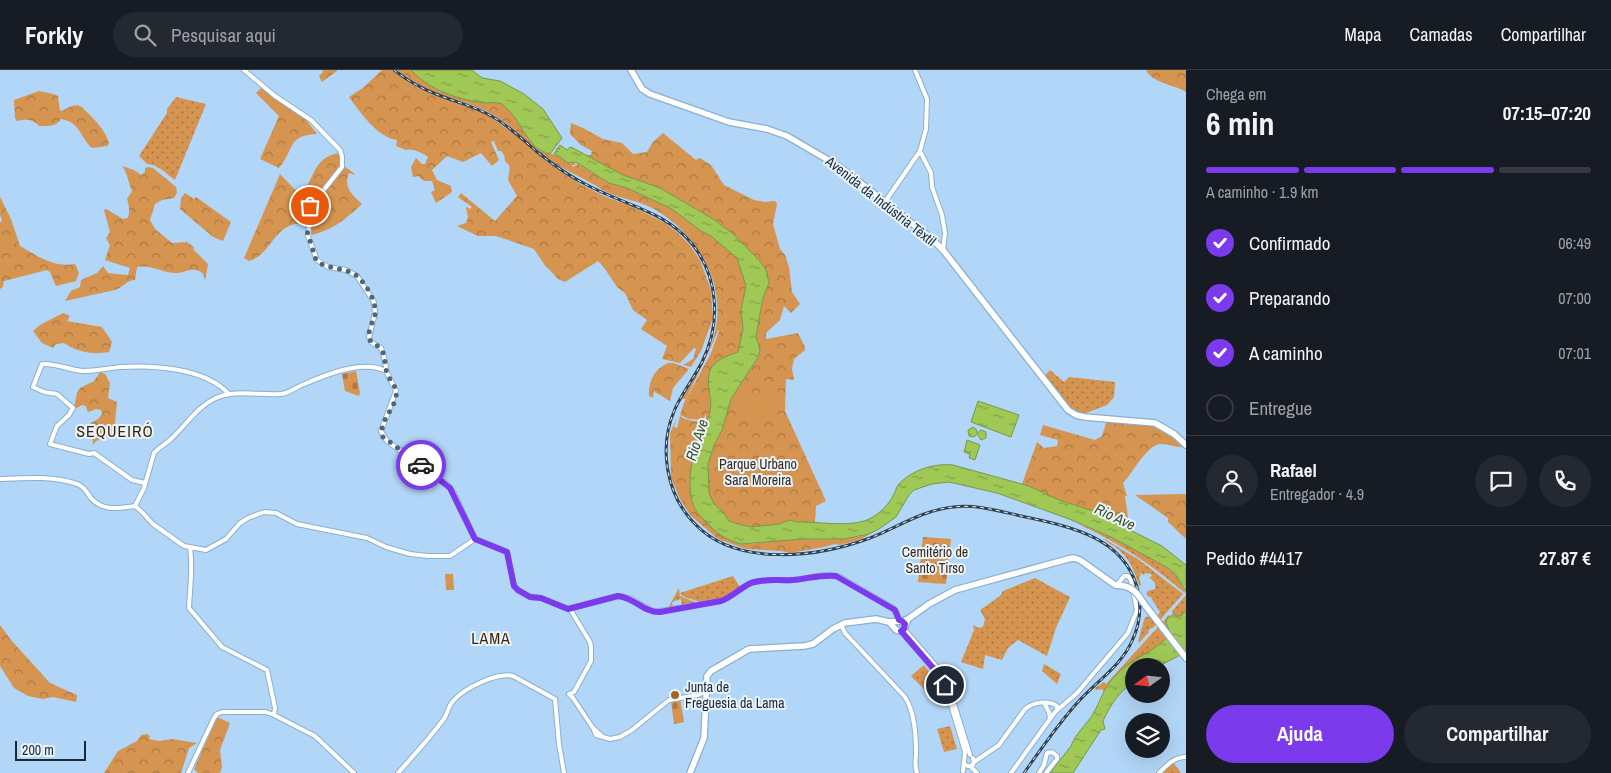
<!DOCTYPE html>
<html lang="pt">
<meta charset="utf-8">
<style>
:root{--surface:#171b24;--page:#242831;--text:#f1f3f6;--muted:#9ea1a6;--line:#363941;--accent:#7c3aed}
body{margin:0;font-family:"Archivo Narrow",sans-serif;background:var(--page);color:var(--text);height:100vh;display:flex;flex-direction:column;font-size:19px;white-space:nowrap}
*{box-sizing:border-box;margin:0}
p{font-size:16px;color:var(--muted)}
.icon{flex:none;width:28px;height:28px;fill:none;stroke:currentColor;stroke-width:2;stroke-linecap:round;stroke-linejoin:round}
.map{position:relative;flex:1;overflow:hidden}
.side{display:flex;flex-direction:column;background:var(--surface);width:425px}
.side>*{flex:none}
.needle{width:32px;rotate:255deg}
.controls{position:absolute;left:1125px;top:588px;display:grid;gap:10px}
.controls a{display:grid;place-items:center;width:45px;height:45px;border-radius:50%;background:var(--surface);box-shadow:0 5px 20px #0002;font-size:25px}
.scale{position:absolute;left:15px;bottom:12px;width:71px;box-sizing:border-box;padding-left:5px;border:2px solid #1b2935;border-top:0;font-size:14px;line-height:18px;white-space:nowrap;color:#1b2935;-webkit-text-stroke:4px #e9f4fe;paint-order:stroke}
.pin{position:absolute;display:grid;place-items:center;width:42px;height:42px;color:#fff;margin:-21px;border:2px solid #fff;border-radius:50%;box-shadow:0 1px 5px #0007}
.courier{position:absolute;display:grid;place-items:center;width:50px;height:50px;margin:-25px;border:4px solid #7c3aed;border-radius:50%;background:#fff;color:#222;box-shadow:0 1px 6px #0007}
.summary em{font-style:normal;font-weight:700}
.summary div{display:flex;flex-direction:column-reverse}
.summary{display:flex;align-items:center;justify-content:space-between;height:85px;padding:0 20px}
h1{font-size:32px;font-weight:700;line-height:38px}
.bar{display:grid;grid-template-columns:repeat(4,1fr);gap:8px 5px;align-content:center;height:60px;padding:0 20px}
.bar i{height:6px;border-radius:4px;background:var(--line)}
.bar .selected{background:var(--accent)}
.bar p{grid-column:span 4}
.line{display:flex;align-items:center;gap:12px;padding:0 20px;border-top:1px solid var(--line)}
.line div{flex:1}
.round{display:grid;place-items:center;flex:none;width:52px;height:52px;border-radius:26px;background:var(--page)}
ol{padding:0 20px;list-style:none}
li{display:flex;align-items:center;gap:15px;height:55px}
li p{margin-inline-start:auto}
li .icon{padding:5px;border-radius:50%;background:var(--accent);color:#fff;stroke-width:4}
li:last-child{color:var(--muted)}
li i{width:28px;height:28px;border:2px solid var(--line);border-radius:50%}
.cta{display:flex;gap:10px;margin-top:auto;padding:10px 20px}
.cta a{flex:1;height:58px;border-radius:30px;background:var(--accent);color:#fff;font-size:20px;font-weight:700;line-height:58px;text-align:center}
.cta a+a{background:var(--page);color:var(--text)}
header{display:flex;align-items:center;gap:30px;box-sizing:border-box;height:70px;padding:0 25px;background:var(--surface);border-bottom:1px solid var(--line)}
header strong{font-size:24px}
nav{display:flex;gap:28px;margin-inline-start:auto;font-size:18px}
.search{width:350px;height:45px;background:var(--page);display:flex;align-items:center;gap:12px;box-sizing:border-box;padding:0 18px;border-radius:28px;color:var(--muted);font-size:19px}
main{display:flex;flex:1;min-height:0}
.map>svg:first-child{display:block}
</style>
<header>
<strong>Forkly</strong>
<div class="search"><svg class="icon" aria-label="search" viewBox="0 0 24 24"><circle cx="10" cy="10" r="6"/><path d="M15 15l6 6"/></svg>Pesquisar aqui</div>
<nav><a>Mapa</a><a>Camadas</a><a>Compartilhar</a></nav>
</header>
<main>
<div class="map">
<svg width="1186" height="703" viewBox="0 0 1186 703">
<defs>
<pattern id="grass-dots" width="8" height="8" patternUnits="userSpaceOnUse" patternTransform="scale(1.25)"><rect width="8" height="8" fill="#d59450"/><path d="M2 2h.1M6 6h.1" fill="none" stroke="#ac7943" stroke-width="1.8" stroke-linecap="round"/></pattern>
<pattern id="forest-crowns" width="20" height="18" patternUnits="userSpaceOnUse" patternTransform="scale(1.25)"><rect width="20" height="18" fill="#d59450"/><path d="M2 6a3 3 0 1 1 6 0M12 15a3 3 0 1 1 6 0" fill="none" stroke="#ac7943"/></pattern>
<pattern id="cemetery-stones" width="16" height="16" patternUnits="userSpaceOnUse" patternTransform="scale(1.25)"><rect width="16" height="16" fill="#d59450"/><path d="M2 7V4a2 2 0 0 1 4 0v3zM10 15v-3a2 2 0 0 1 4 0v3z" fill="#ac7943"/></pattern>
<pattern id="water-ripples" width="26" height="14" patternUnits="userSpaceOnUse" patternTransform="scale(1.25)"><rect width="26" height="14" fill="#a0c855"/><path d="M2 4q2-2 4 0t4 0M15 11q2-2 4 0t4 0" fill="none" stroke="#82a247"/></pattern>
</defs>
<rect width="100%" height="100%" fill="#b2d6f7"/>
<path fill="url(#grass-dots)" d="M176,27l30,7 -31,76c-9,-6 -17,-16 -28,-16l-8,-8 28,-43v-4z
M1050,300l14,12 5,-5 46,5 -1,15 -7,8 -26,10 -11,-6 -27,-32z
M1058,445l55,23 45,23 18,14 10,19c-39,-34 -80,-59 -128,-79z
M1103,468l38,23v1h1l41,32 -30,34h-2l-3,3 1,1 -11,12 1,-2 -1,-1 7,-24 12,-1 3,-4 -9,-14 1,-1h-3l-3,-3 2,-3 7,-2v-6l-6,-6 3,-1 -1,-2 -6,-1 -1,2 2,2 -6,-5 1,4 -2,1 2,8 -2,1c-3,-12 -9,-27 -21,-37 -5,-4 -11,-6 -15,-11z
M733,506l7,11c-10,11 -25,14 -39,17l-1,-2 -18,-6 -2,-3z
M1035,508l35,19 -14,31 -9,28 -29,-16 -10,8 -6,12 -17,-5 -2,14 -22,-7 13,-32 -1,-5 6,3 4,-1 2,-8 -5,-9 20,-14 3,-5z
M679,518l1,8 15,6 -1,2 -12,3 -1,-8 -9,3 1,6 -6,2z
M1186,525v15l-5,7 -5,-1 -10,6 4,11 -3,5c-20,19 -50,26 -63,54l-2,-3 -6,1 -1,-2 9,-6 2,2 63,-69 2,1 2,-3 -1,-2z
M1044,594l17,10 -4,10 -15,-13z
M924,595l14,19 -13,6 -14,-14z
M950,656l7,23 -13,3 -7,-23z
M1173,692l8,11h-20z"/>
<path fill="url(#forest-crowns)" d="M322,0h16l-16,12 -3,-6 4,-4z
M382,0h9l27,18 67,25 32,23 31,27 34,22 24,12 25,9 34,17 13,10 11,11 11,16 11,30 2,28 -12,33 -10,16 -8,-2 10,-6 3,-10 -2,-1 -14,15 -18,-4 5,-13 -26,-17 6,-9 -14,-10 -8,-17 -8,-6 -12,-18 -7,-8 -33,21 -7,-3 -14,-15 -10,-15 -38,-13h-18l-21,-10 9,-3 2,-6 -2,-9 1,-1 3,2 2,-2 -14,-10 3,-4 34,28 22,-25 -9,-16 2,-14 -5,-5 -1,-6 -3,-4h-3l-4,-10 -3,1 8,18 -7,6 -11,-13 -18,9 -16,-6 -15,14 5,10 14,6 1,6 -16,11 -5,-11 4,-2 -3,-9h-8l-6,-5 -5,1 -2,-10 5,-9 6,6h3l3,-7c-5,-4 -16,-9 -22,-7l-10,-4 1,-6c-19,-2 -37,-28 -48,-43l15,-10z
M397,0h14c18,20 46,29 72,33 6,0 14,-2 19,1 19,11 28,54 53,50l13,9 7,-1v3h-3l1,2 5,-3 31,19 18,5 45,21 29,22 10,5 26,22 9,28 -5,59 -3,7 -18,7 -11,30 2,20 -6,20 -9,18 -5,43 50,54c21,0 41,-5 62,-5 23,0 44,2 66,-5l-7,5 -22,6 -5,-1 -11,3 -34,6 -9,-2 -35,-2 -28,-10 -28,-24 -10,-16 -9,-21 -1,-45 7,-15 -3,9 3,1 3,-12c7,5 15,5 24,6l2,-2v-6l-3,6 -14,-1 -9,-4 4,-12 27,-50 8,-22 -1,-1 -6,15 -26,54h-5c9,-16 21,-32 28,-49 24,-55 -6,-113 -55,-141 -16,-9 -34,-10 -50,-18 -4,-2 -8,-6 -13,-8 -15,-9 -32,-15 -46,-26 -17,-13 -31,-30 -50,-41 -21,-13 -47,-17 -70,-28 -10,-5 -19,-11 -28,-18z
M1146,0h40v22c-13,-8 -34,-9 -40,-22z
M261,18l43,29 13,17c-30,1 -22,15 -38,34l-19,-9 19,-43 -23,-23z
M39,21l14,3 5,2 2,15c9,-2 13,-9 22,-4 10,11 24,22 27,37l-2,2 -15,2c-12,-11 -12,-26 -31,-29 -5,8 -13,7 -22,7 -7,-7 -12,-7 -22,-5l-2,-3 -1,-18z
M571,53l12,5 20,11 19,4 11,11 14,-2 6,-10 10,-9 33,27 4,-2 11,7 13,20 30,15 11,2 10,-1 2,3 -4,20 7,25 5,6 4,12 3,25 8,12 -9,9 -7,-7 -4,14 -14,13v6l32,-6 7,14v3l-11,9 -2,10 2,11 -8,-1 -1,32 41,90 -10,5 -1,16h-19l-6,-2 -11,4 -28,3 -13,-3 -9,-3 -5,-8 -10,-9 -6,-11v-29l6,-19 8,-15 9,-31 27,-42 -2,-21 7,-38 6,-15 -37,-50 -19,-14 -53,-31 -37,-13 -39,-20h7l1,-4 -11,-6 -11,-11z
M339,83v9l17,13 -7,-2c-6,14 3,22 13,31 -18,16 -26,24 -50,31l-9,-12c-31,1 -30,31 -54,38l-5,-3 36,-84 20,21c15,-14 12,-38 39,-42z
M122,96l12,4 7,5 4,-3v-4l3,-1 5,1 23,19 1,6 -3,5 -12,2 -7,4 -5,16 5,9 17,14 15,-1 7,5 -1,2 15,15 -3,17c-1,-5 -1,-8 -6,-10 -8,-4 -15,2 -23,2 -13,0 -26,-9 -39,-6l-2,13c-8,0 -12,7 -20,10 -17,4 -33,7 -50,11l6,-10 9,-4 1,-7 16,-7 6,-7 5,7 20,2 2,-7 -25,-8 5,-15 -4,-7 4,-6 -6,-22 2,-1 17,10 5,-1c2,-6 1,-13 -1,-19l5,-8c-4,-9 -4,-17 -10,-25z
M185,123l9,6 2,-2 35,25 -8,19 -10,-4 -33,-28 1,-11z
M0,127l11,22 9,27c17,10 35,22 55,18l4,9 -3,8 -20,5 -6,-14 -3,-2 -43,11 -1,6 -3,2v-66l2,-3 -2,-5z
M63,243l7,3 -3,5 35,6 10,15 -3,10c-16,3 -32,0 -45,-9l-8,1 -3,4 -11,-5 -9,-12 7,-6z
M668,293h6l15,6 -16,19 -3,13 -15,-9 -1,-3 -1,9 -4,-2c-1,-14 5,-27 19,-33z
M100,302l5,2 5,9 -2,15 9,4 -3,31 -18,8 -3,4 -2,-22 7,-4 4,-5 -1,-4 -5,-1 -7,3 -2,-1 -1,-5 -4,-1 -5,3 -3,-1 3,-14 3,-5 14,-7z
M1108,351l43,3 18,8 16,15c-8,1 -15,-3 -24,-3 -14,0 -28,29 -38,39l4,13h-2l5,34 -18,-13 -53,-17 -37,-16 15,-42 7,6 13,-2 1,-6 -18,-5 3,-10 52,15 7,-4 4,-13z
M1186,424v45l-18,-17v-4l-33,-23z
M0,555l11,15 39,43 27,12 -1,7 -23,-5 -10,2 -15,-3 -14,-8 -14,-22z
M217,647l13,6 -10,27 2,17 -2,6h-22l-4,-4z
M147,664l3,2 -1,3 10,2 13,-2 25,4 -8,5 -8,25h-77l14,-22 19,-10 4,-6z"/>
<path fill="url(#cemetery-stones)" d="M356,301l4,22 -1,3 -14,-5 -3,-17z
M923,467l28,2 -5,45 -28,-2z
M680,629l4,23 -10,2 -3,-23z"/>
<path fill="#d59450" d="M765,319h13l-1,31 -37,-1v-23h25z
M445,504h8l1,16h-8z"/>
<path fill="url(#water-ripples)" stroke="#78984b" d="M411,0h61l10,8 18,3 24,13 19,15 19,29 -12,16c-24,-5 -28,-35 -47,-49 -5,-4 -12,-2 -18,-2 -26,-3 -56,-13 -74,-33z
M560,75l7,5 3,-3 3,1 50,27 37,13 53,31 19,14 27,27 7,10 3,13 -6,15 -7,38 4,14 -2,7 -27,42 -9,31 -8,15 -6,19 1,29 5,11 10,9 5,8 9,3 13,3 28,-3 11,-4 6,2c23,-1 58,7 77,-5 9,-6 16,-13 21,-23 2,-3 2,-7 5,-10 13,-14 35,-21 54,-19l76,21 30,14 53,17 18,13 32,16 24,19v27l-10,-17 -8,-7 -55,-30 -41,-18 -75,-27 -48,-11 -17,2 -18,6 -5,5 -13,22 -17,12 -10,5 -25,5h-42l-61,5c-15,-4 -25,-11 -35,-22 -4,-4 -9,-9 -12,-15 -7,-16 -4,-43 2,-60 4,-12 11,-22 14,-35 3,-13 -5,-29 0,-42 5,-11 18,-14 28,-18l5,-23 -2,-19 5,-24 -9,-28 -26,-22 -10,-5 -29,-22 -45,-21 -18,-5 -30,-19 -4,-2 -7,1 -14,-10 2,-2 2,1 -2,-2 2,-2 2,1 -2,-1z
M978,331l41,14 -8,22 -40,-15z
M973,357l3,2 1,4 4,-3 5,2v6l-5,2 -4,-6 -3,3 -5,-1 -1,-6z
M967,370l13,5 -5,15 -6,-2 1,-4 -6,-2z
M1186,540v42l-27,14h-25v16c-15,9 -24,24 -31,39l2,8 -4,1 -28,43h-23l21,-27c4,-12 16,-22 22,-32 7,-12 11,-27 21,-37 15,-17 37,-24 53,-39l3,-5 -4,-11 1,-3 7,-5 2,2h5z"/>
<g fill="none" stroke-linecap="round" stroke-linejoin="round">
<defs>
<path id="minor" d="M244,0l31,26 36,24 29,30 2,6v11l-31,39 -3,30 9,24 11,7 18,3 11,6 17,26 1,11 -6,24 2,5 10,6 3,9 3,16 9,18 -15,40 6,10 60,43 7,9 21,46 32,13 7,34 3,4 13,7 11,1 27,11 50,-13 14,3 22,13 67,-11c11,-4 19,-13 30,-18 13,-5 28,-2 42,-3 15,-1 32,-8 47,-3l53,31 4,6 2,6
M920,81l11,22 1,14 10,28 3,18 -2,17
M885,132l35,-51 6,-22 1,-30 -12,-29
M0,409c24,-1 50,-3 74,4 9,2 12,8 17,15 12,14 28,10 44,8l6,5 12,13 31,22 22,4 20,-11 14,-16 8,-5 16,-6 12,1 21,11 70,14 19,9 24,7 18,2h22l25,-17
M145,413l-13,-3 -38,-27 -5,1 -39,-10 7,-18 12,-11 4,-7 -16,-14 -13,-2 -11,-5 9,-23c14,-1 27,6 41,7 13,0 26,-3 38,-4 33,-2 84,1 108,27
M135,436l9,-18 10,-35c5,-6 12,-9 17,-14 15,-14 27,-33 45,-41 18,-9 46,-2 65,-4 8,-1 14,-6 21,-9 23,-10 60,-26 84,-14
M190,478c3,19 0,39 -1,60l33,39 45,23 8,38 -1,7
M570,539l20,33 1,5v14l-17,31 -5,2 4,4 20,30 10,9
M841,555l4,8 60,64c10,16 11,38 11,56 0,8 -2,12 1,20
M904,559l39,45 5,10 22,71
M901,561l39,45 5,9 20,67 -2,19
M1044,633l5,9 1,7
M594,660l2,5 14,4 10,-2 12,-7 37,-30 29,-5 8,-4
M974,692l25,-17 26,-36c8,-7 24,-9 32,-3v4
M964,694l4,2h4l2,-4 -1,-4
M970,696l7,7
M188,703l26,-55 3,-4 5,-2h44l8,3 41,21 39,37
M398,703c15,-17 31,-34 45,-53 5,-6 5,-15 11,-20 11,-12 43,-28 59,-24l42,23 4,45 5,29
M1011,703l44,-61 22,-19 51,-60 9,-23 -6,-30 -3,-4h-4l-7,9
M1039,703l5,-8 3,-12 5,-1 5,4v3l-11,14
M1159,703c8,-8 15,-16 27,-16"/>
<path id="major" d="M631,0l11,19 8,5 79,28 38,7 20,7 53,31 92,72 11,11 125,160 8,5 9,2 70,6 19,11 12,11
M1145,535l41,53
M889,552l7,8 5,1 3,-2 4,-10
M690,703l14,-35 3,-62 4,-5 38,-22 55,-3 9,-2 20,-15 12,-6 31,-4 13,3 13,-1 6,-2 21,-15 26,-14 113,-31 6,-1 6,2 35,25 9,1"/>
</defs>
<use href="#minor" stroke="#8bafce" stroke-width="6"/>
<use href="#major" stroke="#8bafce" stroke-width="8"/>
<use href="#minor" stroke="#fff" stroke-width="4"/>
<use href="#major" stroke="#fff" stroke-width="5.5"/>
<defs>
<path id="rail" d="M394,0c13,10 26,18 42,24 19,8 39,12 57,23 16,9 29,22 43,34 16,13 33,25 51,34 37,20 79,26 106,60 26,34 28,79 9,117 -8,16 -20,31 -27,47 -17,38 -9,86 20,115 42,44 124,33 175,14 28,-11 53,-28 83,-31 23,-3 46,4 68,9 45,10 101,19 116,71 5,18 3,37 -5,54 -11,25 -36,41 -54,61 -20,22 -37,47 -54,71"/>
</defs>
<use href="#rail" stroke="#314352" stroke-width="3"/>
<use href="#rail" stroke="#e9f4fe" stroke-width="1" stroke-dasharray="4" stroke-linecap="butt"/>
<defs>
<path id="major-bridge" d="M1124,516c10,2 15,10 21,19"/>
</defs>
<use href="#major-bridge" stroke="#8bafce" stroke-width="8" stroke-linecap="butt"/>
<use href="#major-bridge" stroke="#fff" stroke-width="5.5"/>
</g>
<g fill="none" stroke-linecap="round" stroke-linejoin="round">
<path stroke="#506679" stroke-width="5" stroke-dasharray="0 9" d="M310,136l-3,25 9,29c12,11 31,6 42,17 9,8 19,26 17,38 -2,7 -7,15 -6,22 1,6 7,7 11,11 6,6 4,17 7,25 2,6 7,11 9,17 3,17 -19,30 -13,47l38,28"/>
<path stroke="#7c3aed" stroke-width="6" d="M421,395l29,23 25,51 32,13 7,34 4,4 12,7 11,1 27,11 50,-13c16,1 26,17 42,16l61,-11c11,-4 19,-13 30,-18 13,-5 28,-2 42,-3 14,-1 29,-6 43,-4l59,34 4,10 3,1 3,3 -1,5 -3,2 39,45 5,9"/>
</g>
<circle fill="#9e6523" stroke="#e9f4fe" stroke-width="2" cx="675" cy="625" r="5"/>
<g text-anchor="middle" stroke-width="4" stroke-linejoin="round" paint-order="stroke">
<g font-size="14" fill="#1b2935" stroke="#e9f4fe">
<text transform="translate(881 131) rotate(38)" y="5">Avenida da Indústria Têxtil</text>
</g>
<g font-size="14" fill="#3a2919" stroke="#e9f4fe">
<text x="758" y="399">Parque Urbano<tspan x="758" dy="16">Sara Moreira</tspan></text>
<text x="935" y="487">Cemitério de<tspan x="935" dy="16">Santo Tirso</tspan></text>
</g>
<g font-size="14" fill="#1b2935" stroke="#e9f4fe" text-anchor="start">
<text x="685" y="622">Junta de<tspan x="685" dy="16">Freguesia da Lama</tspan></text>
</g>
<g font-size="15" font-style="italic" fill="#3f4f21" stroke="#e9f4fe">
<text transform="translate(697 370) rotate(-72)" y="5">Rio Ave</text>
<text transform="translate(1115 447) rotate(25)" y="5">Rio Ave</text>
</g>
<g font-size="16" letter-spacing="1" fill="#3f2404" stroke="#e9f4fe">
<text x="115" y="367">SEQUEIRÓ</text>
<text x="491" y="574">LAMA</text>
</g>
</g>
</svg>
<div class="controls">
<a><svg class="needle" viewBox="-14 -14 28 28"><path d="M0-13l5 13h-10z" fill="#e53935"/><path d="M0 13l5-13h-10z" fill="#9ea1a6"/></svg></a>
<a><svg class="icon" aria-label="layers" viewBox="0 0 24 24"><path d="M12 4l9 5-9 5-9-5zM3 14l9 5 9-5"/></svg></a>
</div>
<div class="scale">200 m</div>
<div class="pin" style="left:310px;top:136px;background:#ea580c"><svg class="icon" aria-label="bag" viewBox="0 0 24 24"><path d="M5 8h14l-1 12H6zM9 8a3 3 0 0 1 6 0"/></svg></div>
<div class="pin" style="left:945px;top:615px;background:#1f2937"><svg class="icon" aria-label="home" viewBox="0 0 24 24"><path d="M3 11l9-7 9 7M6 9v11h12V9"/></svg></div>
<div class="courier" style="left:421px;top:395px"><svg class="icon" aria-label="car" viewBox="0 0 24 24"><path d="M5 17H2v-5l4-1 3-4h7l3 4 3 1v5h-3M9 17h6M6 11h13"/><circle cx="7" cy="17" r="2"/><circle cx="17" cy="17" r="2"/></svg></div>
</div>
<section class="side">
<div class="summary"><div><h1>6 min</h1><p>Chega em</p></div><em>07:15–07:20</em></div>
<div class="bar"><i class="selected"></i><i class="selected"></i><i class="selected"></i><i></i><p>A caminho · 1.9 km</p></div>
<ol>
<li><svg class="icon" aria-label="check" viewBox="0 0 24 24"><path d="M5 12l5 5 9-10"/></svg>Confirmado<p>06:49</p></li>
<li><svg class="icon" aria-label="check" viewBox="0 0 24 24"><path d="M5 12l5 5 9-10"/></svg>Preparando<p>07:00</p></li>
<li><svg class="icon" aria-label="check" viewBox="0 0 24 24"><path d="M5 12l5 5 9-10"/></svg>A caminho<p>07:01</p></li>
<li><i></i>Entregue</li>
</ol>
<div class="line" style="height:90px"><a class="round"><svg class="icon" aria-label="person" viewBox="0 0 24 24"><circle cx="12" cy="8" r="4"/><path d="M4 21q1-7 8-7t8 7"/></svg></a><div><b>Rafael</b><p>Entregador · 4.9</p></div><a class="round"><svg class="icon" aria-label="chat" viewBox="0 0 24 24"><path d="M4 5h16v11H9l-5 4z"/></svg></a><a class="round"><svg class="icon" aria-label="phone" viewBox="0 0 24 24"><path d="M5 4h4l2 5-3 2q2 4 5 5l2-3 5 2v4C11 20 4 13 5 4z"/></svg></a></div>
<div class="line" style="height:65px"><div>Pedido #4417</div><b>27.87 €</b></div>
<div class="cta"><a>Ajuda</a><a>Compartilhar</a></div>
</section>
</main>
